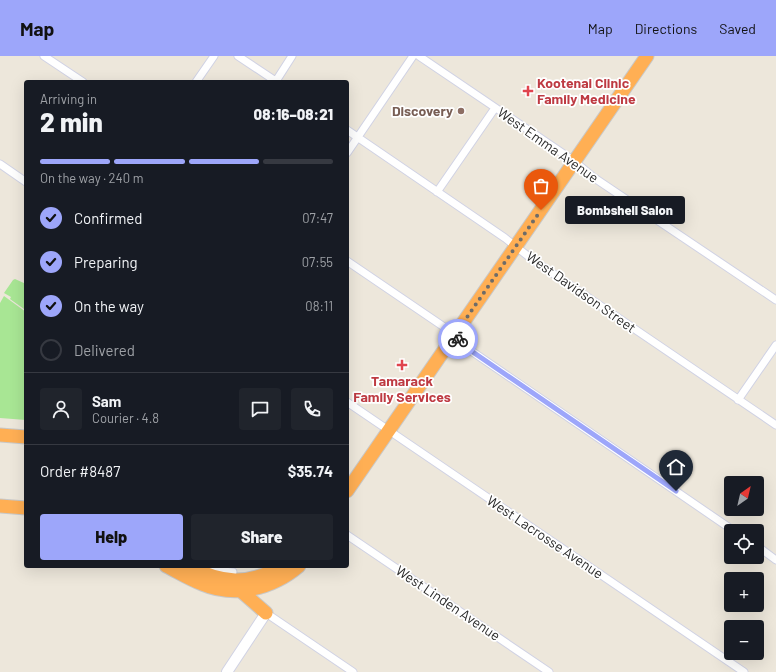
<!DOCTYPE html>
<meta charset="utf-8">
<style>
:root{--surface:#171b24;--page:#20242c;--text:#f1f3f6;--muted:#9ea1a6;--line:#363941;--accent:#9da6fa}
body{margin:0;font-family:Barlow,sans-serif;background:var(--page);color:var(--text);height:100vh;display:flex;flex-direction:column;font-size:15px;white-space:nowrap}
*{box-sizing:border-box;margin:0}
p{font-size:13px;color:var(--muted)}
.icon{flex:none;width:22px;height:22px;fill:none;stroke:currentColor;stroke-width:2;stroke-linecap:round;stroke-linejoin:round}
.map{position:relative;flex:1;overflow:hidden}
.drawer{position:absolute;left:24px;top:24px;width:325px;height:488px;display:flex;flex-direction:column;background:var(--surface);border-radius:4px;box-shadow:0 4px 16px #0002}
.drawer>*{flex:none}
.needle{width:26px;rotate:34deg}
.fabs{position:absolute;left:724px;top:420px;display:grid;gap:8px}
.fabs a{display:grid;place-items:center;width:40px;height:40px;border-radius:4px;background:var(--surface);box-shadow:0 4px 16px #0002;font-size:20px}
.pin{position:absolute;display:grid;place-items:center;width:34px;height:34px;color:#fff;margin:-41px -17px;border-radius:50% 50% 50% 0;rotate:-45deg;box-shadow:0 0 4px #0007}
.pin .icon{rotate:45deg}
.courier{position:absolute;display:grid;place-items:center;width:40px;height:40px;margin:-20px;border:3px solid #9da6fa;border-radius:50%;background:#fff;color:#222;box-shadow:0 1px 5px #0007}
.bubble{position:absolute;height:28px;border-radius:4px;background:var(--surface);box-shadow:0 4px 16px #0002;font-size:13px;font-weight:800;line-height:28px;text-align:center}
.overview em{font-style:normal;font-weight:800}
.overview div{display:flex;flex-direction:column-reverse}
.overview{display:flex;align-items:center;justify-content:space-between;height:68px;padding:0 16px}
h1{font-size:26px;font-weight:800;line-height:30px}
.bar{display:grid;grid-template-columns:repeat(4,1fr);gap:6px 4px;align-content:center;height:48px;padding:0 16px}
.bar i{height:5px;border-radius:3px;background:var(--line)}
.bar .selected{background:var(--accent)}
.bar p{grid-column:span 4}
.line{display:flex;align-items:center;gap:10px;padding:0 16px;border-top:1px solid var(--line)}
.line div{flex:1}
.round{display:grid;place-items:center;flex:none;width:42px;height:42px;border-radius:4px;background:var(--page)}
ol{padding:0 16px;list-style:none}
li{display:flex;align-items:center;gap:12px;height:44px}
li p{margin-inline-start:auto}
li .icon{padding:4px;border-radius:50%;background:var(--accent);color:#111;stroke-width:4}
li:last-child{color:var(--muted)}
li i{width:22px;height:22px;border:2px solid var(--line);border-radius:50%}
.action{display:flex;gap:8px;margin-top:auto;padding:8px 16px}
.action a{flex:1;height:46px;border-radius:4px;background:var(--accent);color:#111;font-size:16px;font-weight:800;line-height:46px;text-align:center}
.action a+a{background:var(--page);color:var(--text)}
header{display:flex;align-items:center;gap:24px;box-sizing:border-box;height:56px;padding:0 20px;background:var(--accent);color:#111}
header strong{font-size:19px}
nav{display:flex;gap:22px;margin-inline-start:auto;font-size:14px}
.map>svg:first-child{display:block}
</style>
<header>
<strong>Map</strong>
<nav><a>Map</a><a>Directions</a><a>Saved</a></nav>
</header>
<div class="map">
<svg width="776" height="616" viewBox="0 0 776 616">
<rect width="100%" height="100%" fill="#ede7db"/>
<path fill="#a8e694" d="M15,223l11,5v23l-2,2 -14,-10 1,-2 -7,-4 9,-13z
M4,240l22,16v108l-26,-2v-115z"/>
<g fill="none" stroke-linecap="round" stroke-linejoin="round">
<defs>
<path id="street" d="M44,0l39,26
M238,0l39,26
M419,0l155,105 19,16 183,123
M276,25l16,-25
M196,26l18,-26
M347,74l158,108 28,22 243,165
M347,97l66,-97
M0,108l26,18
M437,136l58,-84
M347,205l100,68 20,19 267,183
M738,344l38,-55
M347,346l397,270
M347,479l202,137
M757,490l19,14
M210,510l12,5 11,1
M266,557l87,59"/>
<path id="secondary" d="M227,616l39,-59"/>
<path id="highway" d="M0,379l26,2
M347,435l300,-435
M0,450l26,2
M166,510c12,6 23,13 36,18 33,14 70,5 97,-18
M189,510c32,17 60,20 92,0
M241,535l25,22"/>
</defs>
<use href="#street" stroke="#d0d2e4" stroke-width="9"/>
<use href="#secondary" stroke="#d0d2e4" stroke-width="12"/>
<use href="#highway" stroke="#c8c8c8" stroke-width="15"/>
<use href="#street" stroke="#fff" stroke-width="7"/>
<use href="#secondary" stroke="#fff" stroke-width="10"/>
<use href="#highway" stroke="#ffaf54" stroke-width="13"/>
</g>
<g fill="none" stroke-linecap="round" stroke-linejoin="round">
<path stroke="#6e6c68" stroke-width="4" stroke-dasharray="0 7.2" d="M458,283l-4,-3 87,-126"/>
<path stroke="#9da6fa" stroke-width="5" d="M458,283l9,9 209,143"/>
</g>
<g fill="#e0444e" stroke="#fff" stroke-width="1.5">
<path d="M526 29h4v4h4v4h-4v4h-4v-4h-4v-4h4z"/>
<path d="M400 303h4v4h4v4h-4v4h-4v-4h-4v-4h4z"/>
</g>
<circle fill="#8d6e63" stroke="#fff" stroke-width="1.5" cx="461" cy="55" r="4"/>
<g text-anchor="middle" stroke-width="3.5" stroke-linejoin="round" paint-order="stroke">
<g font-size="14" font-weight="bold" fill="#be3a42" stroke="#fff" text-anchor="start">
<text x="537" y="32">Kootenai Clinic<tspan x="537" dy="16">Family Medicine</tspan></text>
<text x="402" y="330" text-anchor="middle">Tamarack<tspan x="402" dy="16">Family Services</tspan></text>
</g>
<g font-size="14" font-weight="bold" fill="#785e54" stroke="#fff" text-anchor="end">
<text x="453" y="60">Discovery</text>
</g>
<g font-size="14" fill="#2a2a2a" stroke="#fff">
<text transform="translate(548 89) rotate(35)" y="5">West Emma Avenue</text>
<text transform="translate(581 236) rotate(35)" y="5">West Davidson Street</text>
<text transform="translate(545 481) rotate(34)" y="5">West Lacrosse Avenue</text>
<text transform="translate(448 547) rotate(34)" y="5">West Linden Avenue</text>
</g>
</g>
</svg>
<div class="fabs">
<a><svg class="needle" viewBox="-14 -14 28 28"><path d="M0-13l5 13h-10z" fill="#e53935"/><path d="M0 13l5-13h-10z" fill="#9ea1a6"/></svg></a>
<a><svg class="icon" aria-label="locate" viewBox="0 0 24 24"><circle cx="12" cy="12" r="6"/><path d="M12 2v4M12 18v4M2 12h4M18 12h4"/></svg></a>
<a>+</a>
<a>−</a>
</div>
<div class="pin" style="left:541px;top:154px;background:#ea580c"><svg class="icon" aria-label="bag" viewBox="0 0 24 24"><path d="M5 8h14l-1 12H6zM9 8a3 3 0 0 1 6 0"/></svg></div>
<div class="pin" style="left:676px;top:435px;background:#1f2937"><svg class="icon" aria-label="home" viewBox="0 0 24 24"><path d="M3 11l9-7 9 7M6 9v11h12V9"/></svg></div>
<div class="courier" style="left:458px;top:283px"><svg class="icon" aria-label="bike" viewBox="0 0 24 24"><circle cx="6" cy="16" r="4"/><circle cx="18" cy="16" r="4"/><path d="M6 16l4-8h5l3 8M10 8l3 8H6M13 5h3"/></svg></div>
<div class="bubble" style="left:565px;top:140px;width:120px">Bombshell Salon</div>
<section class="drawer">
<div class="overview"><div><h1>2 min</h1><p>Arriving in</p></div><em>08:16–08:21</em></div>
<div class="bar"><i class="selected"></i><i class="selected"></i><i class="selected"></i><i></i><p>On the way · 240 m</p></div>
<ol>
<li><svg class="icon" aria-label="check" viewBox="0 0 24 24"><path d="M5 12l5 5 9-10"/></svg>Confirmed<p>07:47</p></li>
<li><svg class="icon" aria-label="check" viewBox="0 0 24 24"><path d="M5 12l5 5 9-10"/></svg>Preparing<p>07:55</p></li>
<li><svg class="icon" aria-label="check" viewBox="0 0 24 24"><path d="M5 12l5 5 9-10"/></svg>On the way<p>08:11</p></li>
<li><i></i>Delivered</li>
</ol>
<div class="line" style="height:72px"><a class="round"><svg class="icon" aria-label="person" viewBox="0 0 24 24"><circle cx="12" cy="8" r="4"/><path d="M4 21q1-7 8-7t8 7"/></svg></a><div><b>Sam</b><p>Courier · 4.8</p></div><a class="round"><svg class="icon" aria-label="chat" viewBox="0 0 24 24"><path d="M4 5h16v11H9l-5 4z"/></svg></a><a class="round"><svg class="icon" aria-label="phone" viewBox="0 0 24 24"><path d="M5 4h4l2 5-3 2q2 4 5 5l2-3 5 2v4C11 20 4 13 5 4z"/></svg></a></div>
<div class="line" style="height:52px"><div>Order #8487</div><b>$35.74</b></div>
<div class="action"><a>Help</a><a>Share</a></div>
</section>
</div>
